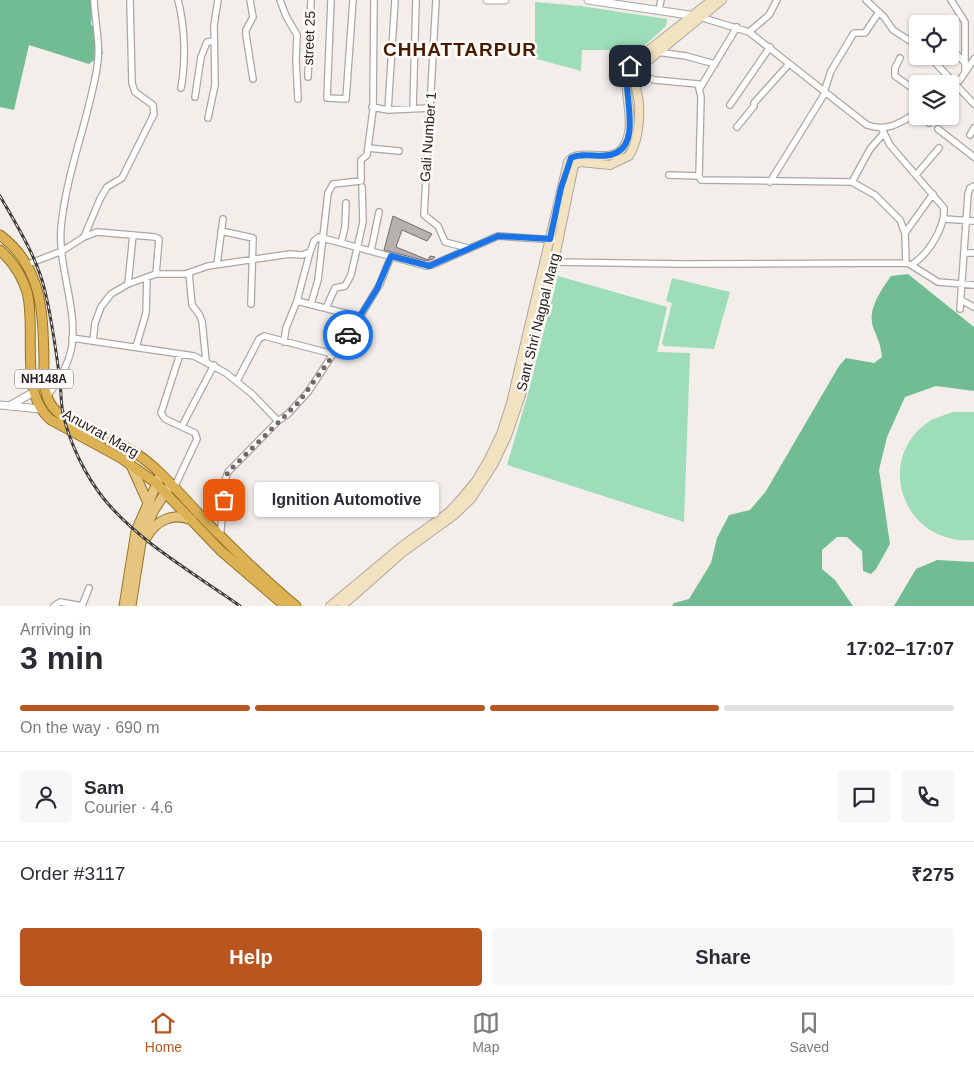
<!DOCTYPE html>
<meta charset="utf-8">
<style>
:root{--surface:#fff;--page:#f7f7f7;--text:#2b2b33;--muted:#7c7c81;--line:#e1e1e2;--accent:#b9551e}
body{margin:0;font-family:Helvetica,sans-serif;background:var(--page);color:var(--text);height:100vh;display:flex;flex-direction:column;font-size:19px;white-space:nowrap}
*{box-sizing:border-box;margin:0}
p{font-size:16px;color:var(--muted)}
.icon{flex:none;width:28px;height:28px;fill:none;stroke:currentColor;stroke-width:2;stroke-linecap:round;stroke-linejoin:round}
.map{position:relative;height:606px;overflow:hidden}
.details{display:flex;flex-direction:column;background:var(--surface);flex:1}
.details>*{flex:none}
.buttons{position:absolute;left:909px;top:15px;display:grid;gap:10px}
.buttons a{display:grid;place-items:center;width:50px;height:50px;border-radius:5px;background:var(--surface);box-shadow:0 1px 4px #0004;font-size:25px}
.pin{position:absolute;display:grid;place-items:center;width:42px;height:42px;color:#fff;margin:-21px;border-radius:10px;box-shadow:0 2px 8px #0006}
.courier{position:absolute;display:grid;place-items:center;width:50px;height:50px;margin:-25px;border:4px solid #1a73e8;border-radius:50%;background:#fff;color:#222;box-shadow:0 1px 6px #0007}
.bubble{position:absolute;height:35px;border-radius:5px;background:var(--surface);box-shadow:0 1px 4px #0004;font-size:16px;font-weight:700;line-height:35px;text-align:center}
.overview em{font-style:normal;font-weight:700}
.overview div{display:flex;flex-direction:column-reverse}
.overview{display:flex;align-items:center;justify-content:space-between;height:85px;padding:0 20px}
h1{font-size:32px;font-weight:700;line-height:38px}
.bar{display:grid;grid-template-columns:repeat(4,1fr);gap:8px 5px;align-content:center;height:60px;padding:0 20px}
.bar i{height:6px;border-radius:4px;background:var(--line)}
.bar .selected{background:var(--accent)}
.bar p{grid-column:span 4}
.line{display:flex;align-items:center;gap:12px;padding:0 20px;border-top:1px solid var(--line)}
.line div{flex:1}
.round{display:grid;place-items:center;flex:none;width:52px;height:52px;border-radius:5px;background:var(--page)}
.cta{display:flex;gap:10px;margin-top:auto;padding:10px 20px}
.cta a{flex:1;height:58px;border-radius:5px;background:var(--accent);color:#fff;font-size:20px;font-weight:700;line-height:58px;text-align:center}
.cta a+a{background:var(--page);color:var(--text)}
.dock{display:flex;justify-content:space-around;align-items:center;height:70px;border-top:1px solid var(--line);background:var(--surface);font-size:14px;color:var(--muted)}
.dock a{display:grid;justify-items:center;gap:2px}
.dock .selected{color:var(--accent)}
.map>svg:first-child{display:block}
</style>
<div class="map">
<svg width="974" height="606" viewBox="0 0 974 606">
<rect width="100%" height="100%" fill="#f3eeea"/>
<path fill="#9dddb9" d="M535,2l46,4 86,13 -1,7 -35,32 -15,-8h-34l-1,21 -48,-13 2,-2z
M558,276l109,31 -10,45 33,1 -6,169 -177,-57 20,-68z
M672,278l58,14 -16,57 -50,-3 -2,-3 10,-40 -6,-2z
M953,412h21v128c-71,6 -102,-82 -43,-120 6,-3 15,-5 22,-8z"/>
<path fill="#72bc94" d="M0,0h93l-2,25 7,3 5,26 -14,10 -60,-19 -15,65 -14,-3z
M908,274l66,53v64l-38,-5 -31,11 -18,40 -8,33 11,74 -14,25 -5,5 -8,-3 -1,-20 -15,-14h-10l-15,13v19l13,11 18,26h-181l2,-3 15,-4 22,-36 6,-25 12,-23 21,-5 16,-19 73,-125 7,-8 28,5 8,-6c-1,-12 -5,-20 -9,-30 -6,-18 9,-38 18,-51z
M937,560l37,2v44h-80l22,-37z"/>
<path fill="#b6b1ad" stroke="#736e6b" d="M393,216l39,18 -5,7 -25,-11 -6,17 32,13 2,-4 5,1 -2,2 -7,2 -42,-11z"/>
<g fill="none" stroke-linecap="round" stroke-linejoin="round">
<defs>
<path id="minor" d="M178,0c7,27 8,61 3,88
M250,0l3,17 -7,13v5l7,44
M280,0l6,16 11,19 -1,25 2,39
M331,0l-4,98 19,1 7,-99
M436,0l-12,215 14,11 7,16 23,6
M866,0l18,17 9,13 25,16
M951,0l14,22v50
M659,10l2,-10
M700,17l49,15 118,93c21,7 33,-2 51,-13
M921,24l4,-3 8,3
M749,32l20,-17 8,-15
M912,43l6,-11
M950,47l15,16
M657,52l29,4 29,8
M929,56l45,48
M900,58l-5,10v8l23,16
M635,74l20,6 43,4 3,13 -2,79 2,4 151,2 23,13 25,25 5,13 1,30
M308,77l3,-77
M700,88l37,-61
M950,89l10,-9 14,-21
M824,92l7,-21 21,-35 2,-3h11l14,-21
M195,97l6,-40 6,-15 7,-1
M730,105l40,-58
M372,107l16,3 43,-2
M413,109l3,-109
M388,110l7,-110
M921,116l8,7
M208,118l7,-33 -1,-60 4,-25
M737,127l17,-21v-3l35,-39
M938,129l36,28
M970,135l4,-7
M368,148l31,3
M669,175l30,1
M916,175l23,-27
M770,182l55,-89
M852,182l18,-33 14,-16
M944,219l30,2
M221,231l32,7 -2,66
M905,233l28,-39
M84,237l16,-38 7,-12 15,-9 32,-64 -1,-9 -18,-13 -3,-9 -2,-83
M341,243l4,-16 1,-24
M371,251l8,-39
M964,253h10
M554,262l128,2 224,-1 5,2c17,-10 34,-37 33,-57l-54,-63 -8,-16
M217,264l6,-45
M26,265l36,-14 22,-14 13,-5 58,5 4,2 -3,35
M911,265l27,17 36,3
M189,273l3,32 7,9 3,7 4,40
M128,284l5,-49
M961,300l13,7
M297,301l63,16
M311,304l7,-24 10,-87 5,-9 28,-3v-21l6,-5 6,-45 1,-110
M326,308l9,-20 10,-2 6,-11 12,-53 -1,-35
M960,309l8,-115 2,-6 4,-2
M72,338l122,18 32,17 26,21 26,27
M93,341l2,-18 6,-16 10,-13 17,-10 28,-10h29l23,-8 82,-12 12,1 8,-3 4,-11 5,-4 107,29 6,-1 66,-29 60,4
M284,342l2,-14 11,-27 13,-49
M136,347l10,-34 1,-36
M237,381l22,-42 5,-3 69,18
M47,396c12,-15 22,-31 25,-51 5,-39 -14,-78 -11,-117 5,-55 27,-106 36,-160 4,-23 -2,-45 -3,-68
M182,426l32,-61
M174,488l23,-49 -2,-6 -30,-14 -4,-6 19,-59
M220,536c4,-21 0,-46 8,-64l50,-51 10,-7 20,-22 25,-38 22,-29 25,-41 11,-28
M54,606l6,-4 22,4
M82,606l7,-18"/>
<path id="tertiary" d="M487,0h18
M588,0l108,16
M0,405l40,4
M9,406l25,-14"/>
<path id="secondary" d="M330,606l72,-60 47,-34 13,-14 14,-17 13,-22 12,-25 10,-31 57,-241c11,-16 44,5 56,-16 15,-24 -5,-58 6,-81l82,-65
M342,606l60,-53 51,-37 18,-17 22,-34 14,-29 14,-41 33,-133 20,-97 6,-3 30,3 19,-9c9,-14 11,-35 10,-51 0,-13 -8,-23 -1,-36l84,-69"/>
<path id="primary" d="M130,463l18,40
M146,538c10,-18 27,-26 46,-18
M124,606l12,-75 25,-57
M131,606l11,-70 12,-26 17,-26"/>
<path id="trunk" d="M0,235c43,32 43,79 44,127 0,15 -1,31 8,44 15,21 60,31 82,46 25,16 45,41 66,63 30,31 62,63 96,91
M0,250c12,11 22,26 27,42 10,38 -9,101 24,128l70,38 35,25 64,67 65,56"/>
</defs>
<use href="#minor" stroke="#aca6a3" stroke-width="8"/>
<use href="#tertiary" stroke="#aca6a3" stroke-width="9"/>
<use href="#secondary" stroke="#aca6a3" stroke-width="10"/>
<use href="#primary" stroke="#967326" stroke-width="11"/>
<use href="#trunk" stroke="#967326" stroke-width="11"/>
<use href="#minor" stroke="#fff" stroke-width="5.5"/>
<use href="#tertiary" stroke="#fff" stroke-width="7"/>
<use href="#secondary" stroke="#f2e2bf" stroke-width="8"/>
<use href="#primary" stroke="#e5c57f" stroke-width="9"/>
<use href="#trunk" stroke="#dcb254" stroke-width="9"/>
<defs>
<path id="rail" d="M0,196c17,30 37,61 45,95 7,30 11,59 15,90 1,11 1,22 3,33 7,30 22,61 41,85 35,43 91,75 136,107"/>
</defs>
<use href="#rail" stroke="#3f3d3a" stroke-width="3"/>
<use href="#rail" stroke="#fffbf9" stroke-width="1" stroke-dasharray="4" stroke-linecap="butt"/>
</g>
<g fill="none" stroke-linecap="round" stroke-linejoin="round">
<path stroke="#6c6967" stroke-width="5" stroke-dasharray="0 9" d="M224,500v-19l4,-9 70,-69 50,-68"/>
<path stroke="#1a73e8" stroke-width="6" d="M348,335l29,-46 14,-33 38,10 69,-30 52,3 11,-51 10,-30c14,-7 31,2 45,-5 28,-14 3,-66 14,-87"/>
</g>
<g text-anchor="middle" stroke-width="5" stroke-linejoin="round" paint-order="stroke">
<rect fill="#fffbf9" stroke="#666361" stroke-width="1" x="15" y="369.5" width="58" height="19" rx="4"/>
<g font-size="12" font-weight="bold" fill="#242220">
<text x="44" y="383">NH148A</text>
</g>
<g font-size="14" fill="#242220" stroke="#fffbf9">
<text transform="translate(309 38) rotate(-88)" y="5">street 25</text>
<text transform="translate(428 137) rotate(-86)" y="5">Gali Number 1</text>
<text transform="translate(538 322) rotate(-76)" y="5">Sant Shri Nagpal Marg</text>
<text transform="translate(101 433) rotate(29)" y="5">Anuvrat Marg</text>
</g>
<g font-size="19" font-weight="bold" letter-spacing="1" fill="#481a00" stroke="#fffbf9">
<text x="460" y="56">CHHATTARPUR</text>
</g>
</g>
</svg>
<div class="buttons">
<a><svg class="icon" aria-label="locate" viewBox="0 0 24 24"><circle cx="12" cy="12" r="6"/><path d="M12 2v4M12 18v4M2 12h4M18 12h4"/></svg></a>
<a><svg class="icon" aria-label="layers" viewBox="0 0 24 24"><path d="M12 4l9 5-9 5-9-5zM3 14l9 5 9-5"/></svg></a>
</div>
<div class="pin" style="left:224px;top:500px;background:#ea580c"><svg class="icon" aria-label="bag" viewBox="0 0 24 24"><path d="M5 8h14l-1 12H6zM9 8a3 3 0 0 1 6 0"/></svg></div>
<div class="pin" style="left:630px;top:66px;background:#1f2937"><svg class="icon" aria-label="home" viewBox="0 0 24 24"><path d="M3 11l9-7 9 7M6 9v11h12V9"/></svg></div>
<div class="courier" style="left:348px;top:335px"><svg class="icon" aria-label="car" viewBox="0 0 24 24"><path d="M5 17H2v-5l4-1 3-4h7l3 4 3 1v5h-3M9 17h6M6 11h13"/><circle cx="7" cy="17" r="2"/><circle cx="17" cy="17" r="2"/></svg></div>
<div class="bubble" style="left:254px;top:482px;width:185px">Ignition Automotive</div>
</div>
<section class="details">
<div class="overview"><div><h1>3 min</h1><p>Arriving in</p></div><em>17:02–17:07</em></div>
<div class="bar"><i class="selected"></i><i class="selected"></i><i class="selected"></i><i></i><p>On the way · 690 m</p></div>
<div class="line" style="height:90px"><a class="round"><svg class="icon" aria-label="person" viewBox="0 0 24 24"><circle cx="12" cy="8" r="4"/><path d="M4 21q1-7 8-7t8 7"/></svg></a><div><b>Sam</b><p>Courier · 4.6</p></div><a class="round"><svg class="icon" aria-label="chat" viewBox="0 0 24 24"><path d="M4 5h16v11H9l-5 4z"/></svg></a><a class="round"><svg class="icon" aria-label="phone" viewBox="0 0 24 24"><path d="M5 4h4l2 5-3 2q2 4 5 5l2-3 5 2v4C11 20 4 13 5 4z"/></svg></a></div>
<div class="line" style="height:65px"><div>Order #3117</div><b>₹275</b></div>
<div class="cta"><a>Help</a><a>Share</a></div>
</section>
<nav class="dock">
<a class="selected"><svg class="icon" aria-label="home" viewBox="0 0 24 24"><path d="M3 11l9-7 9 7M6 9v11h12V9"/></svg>Home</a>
<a><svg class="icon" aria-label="map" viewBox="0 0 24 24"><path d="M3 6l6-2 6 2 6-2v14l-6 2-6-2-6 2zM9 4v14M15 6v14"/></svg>Map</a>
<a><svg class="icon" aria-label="saved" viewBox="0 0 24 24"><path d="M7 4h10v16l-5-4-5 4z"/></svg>Saved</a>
</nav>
